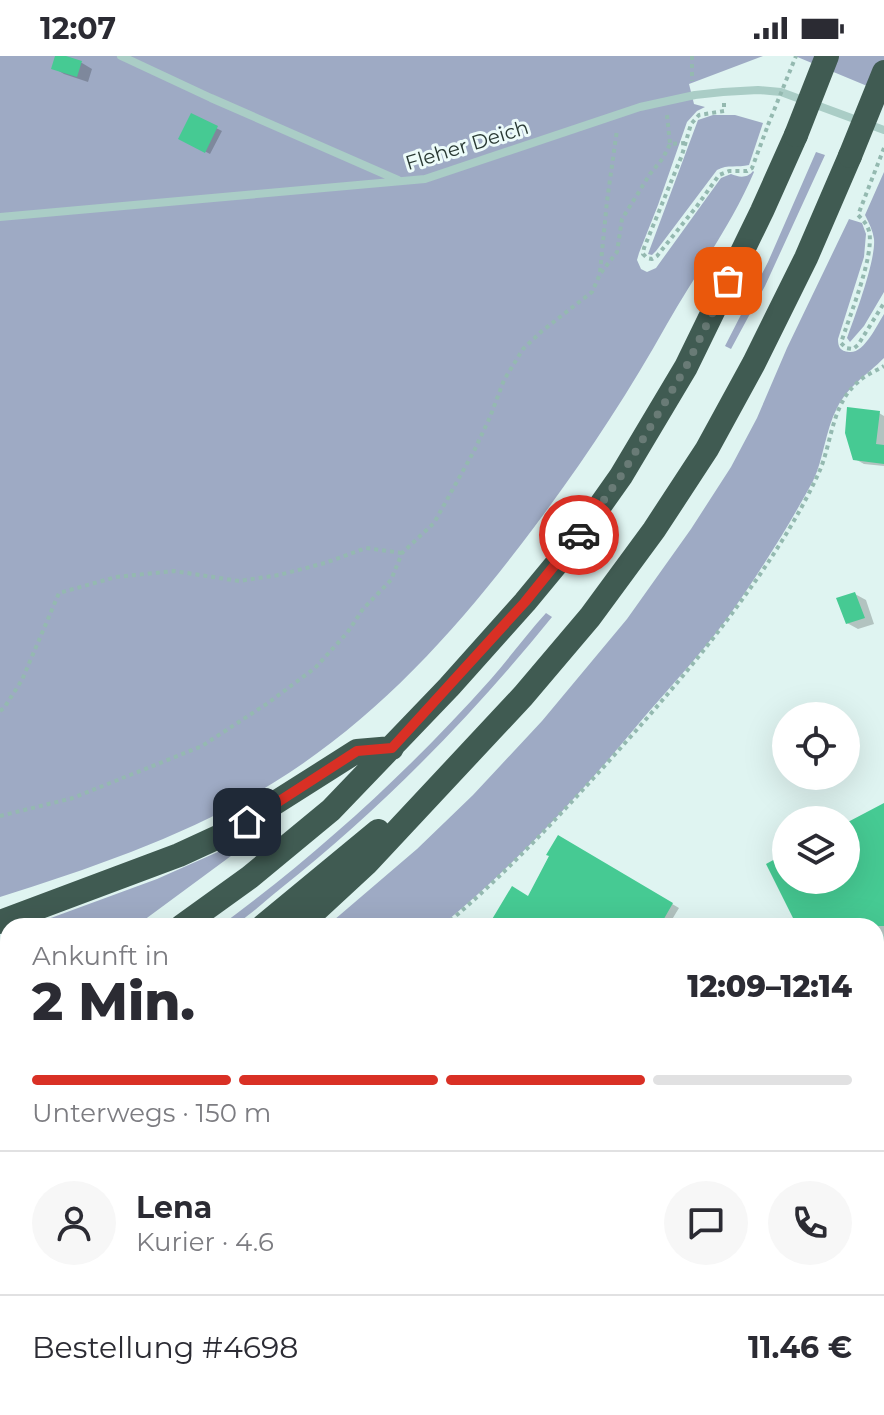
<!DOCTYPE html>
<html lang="de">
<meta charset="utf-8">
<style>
:root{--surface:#fff;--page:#f7f7f7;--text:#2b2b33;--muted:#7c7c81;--line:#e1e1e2;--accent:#d93025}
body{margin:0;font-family:Montserrat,sans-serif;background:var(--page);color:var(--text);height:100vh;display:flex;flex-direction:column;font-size:30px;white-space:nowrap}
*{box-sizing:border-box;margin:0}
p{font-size:26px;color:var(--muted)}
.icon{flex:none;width:44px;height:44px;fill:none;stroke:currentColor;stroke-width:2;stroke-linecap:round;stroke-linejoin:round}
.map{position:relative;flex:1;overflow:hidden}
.sheet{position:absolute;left:0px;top:862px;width:884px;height:498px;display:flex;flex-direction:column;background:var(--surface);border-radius:24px 24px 0 0;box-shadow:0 8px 32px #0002}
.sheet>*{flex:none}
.buttons{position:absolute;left:772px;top:646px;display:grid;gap:16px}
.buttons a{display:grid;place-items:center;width:88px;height:88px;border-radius:50%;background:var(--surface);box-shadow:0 8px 32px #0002;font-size:40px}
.pin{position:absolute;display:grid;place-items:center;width:68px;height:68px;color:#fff;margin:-34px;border-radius:16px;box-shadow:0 4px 12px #0006}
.courier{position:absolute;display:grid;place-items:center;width:80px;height:80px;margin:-40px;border:6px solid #d93025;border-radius:50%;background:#fff;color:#222;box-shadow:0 2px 10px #0007}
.head em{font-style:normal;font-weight:800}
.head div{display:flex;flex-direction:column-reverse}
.head{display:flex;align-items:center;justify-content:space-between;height:136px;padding:0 32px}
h1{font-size:52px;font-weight:800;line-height:60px}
.bar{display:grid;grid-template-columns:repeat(4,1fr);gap:12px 8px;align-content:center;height:96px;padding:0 32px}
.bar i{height:10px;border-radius:6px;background:var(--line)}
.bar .on{background:var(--accent)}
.bar p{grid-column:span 4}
.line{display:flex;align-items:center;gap:20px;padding:0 32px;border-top:2px solid var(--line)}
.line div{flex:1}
.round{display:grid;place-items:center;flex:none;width:84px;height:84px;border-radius:42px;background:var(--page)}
.status{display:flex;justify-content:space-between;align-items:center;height:56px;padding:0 40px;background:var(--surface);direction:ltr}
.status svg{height:22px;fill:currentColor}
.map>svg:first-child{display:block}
</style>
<div class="status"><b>12:07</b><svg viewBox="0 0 49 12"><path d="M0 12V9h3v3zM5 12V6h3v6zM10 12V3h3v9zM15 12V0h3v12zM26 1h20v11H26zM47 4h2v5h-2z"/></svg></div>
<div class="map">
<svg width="884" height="1359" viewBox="0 0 884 1359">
<rect width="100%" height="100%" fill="#dff4f1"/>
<path fill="#9eaac4" d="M0,0h763l-74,28 5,20 11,3 -8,4 -10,11 -29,83 -19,48 -2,7 4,9 6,3 9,-4 65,-90 10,-4c7,3 16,5 22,-3l1,1c-23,54 -58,101 -87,152 -39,70 -84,138 -132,202 -74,99 -156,192 -262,257 -84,52 -179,84 -273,114z
M795,0h89v37z
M713,59h22l28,8 -14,42c-12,3 -21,-1 -32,5l-61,81 -4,4 -4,-1 50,-134z
M816,96l9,3 -60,131 -34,63 -6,-3 43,-84z
M884,116v120l-20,34 -14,16 -3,-4c8,-22 29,-78 27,-99 -1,-8 -5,-16 -9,-24z
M849,163l13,4 4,11 -2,23 -26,82c0,8 2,12 11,13 15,2 28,-27 35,-38v44c-17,17 -36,28 -47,50 -12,23 -13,50 -24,73 -26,48 -55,94 -87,139 -26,35 -57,68 -86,102 -60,73 -125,143 -199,204h-114l90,-77 56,-54 69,-74 85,-102 64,-90 40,-62 26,-49 30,-70z
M546,557l6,4c-81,100 -171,192 -272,272 -9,7 -39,34 -48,37 -4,1 -8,0 -12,0 98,-72 190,-156 271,-247 19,-22 36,-45 55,-66z
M267,769v4l-13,10 -118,87h-107l128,-47 72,-32z
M8,1070v134l-8,21v-151z
M8,1302v50h67l-1,7h-74v-20z"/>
<path fill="#0003" d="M57,0l25,7 10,6 -4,13 -24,-8 -10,-6z
M192,60l30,15 -12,23 -30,-16z
M879,357l5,3v50l-20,-2 -9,-5z
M855,538l11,6 8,24 -16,5 -11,-6z
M884,750v129l-8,4v-13h-76l-32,-61 18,-9v24h60v-55z
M559,781l120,71 -11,18 -10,-6 -3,6h-151l24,-28z
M125,1352h89l-3,7h-65z
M242,1352h55l-3,7h-46l1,-4z
M368,1352h46l-2,2 4,5h-53l-2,-1z
M514,1352h30l6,7h-33l2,-1z"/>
<path fill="#46ca93" d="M55,0h11l16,5 -5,16 -26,-8z
M191,57l27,13 -13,27 -27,-14z
M847,351l33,4 -4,33 8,1v19l-31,-4 -8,-27z
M855,536l10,26 -19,6 -10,-26z
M884,747v123h-87l-31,-62 20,-11v27h60v-57z
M558,779l115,68 -12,21 -10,-6 -5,8h-146l-9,-5 21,-35 16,10 21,-40 -3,-1z"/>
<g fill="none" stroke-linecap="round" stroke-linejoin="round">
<path stroke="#94b9b0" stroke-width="4" stroke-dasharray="4 4" stroke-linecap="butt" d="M692,0v25
M724,47v8l-25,4 -8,9 -9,31 -38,93 -1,6 4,4 5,1 5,-3 40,-50 22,-31 10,-4h18l5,-3 16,-43
M667,59l3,29
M884,92l-26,67c5,5 9,9 11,16 6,24 -20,86 -28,112l5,5 7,1 5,-4 26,-42
M600,216l7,-71 10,-71
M0,655l4,-3 18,-28 37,-87 57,-16 58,-6 65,10 40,-6 46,-12 41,-15 36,5
M0,760l73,-18 129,-52 66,-43 47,-35 32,-35 16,-24 28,-29 11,-27 32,-30 40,-72 16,-34 14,-37 19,-31 19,-18 50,-39 8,-18 17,-22 5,-33 28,-45 13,-16 7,-14 15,-1
M444,870c56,-47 106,-100 155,-154 58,-64 115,-130 164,-202 21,-31 42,-66 57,-100 12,-29 12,-66 38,-88 7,-7 18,-11 26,-16
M876,1107l8,15
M78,1359l1,-7"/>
<path stroke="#aacdc6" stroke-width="8" d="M121,0l90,42 187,82
M0,161l425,-38 215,-72 55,-12 28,-3 35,-2 23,2 103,38"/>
<path stroke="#aacdc6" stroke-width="16" d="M876,891l8,-5
M330,1359l6,-7"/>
<path stroke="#405b52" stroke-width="24" d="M0,866l179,-67 50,-23 128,-81 35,-3
M182,870l68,-49 81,-67 118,-123 76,-85 48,-58 48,-68 65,-109 76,-156 34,-76
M263,870l115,-95
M299,870l67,-62 157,-168 67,-79 64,-87 53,-81 47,-86 52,-105 44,-102
M0,986l8,-5
M0,1042l8,-4
M0,1277l8,-23"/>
<path stroke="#94b9b0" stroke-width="4" stroke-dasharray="4 4" stroke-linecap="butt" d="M768,69l28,-69"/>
<path stroke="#405b52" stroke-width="24" d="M796,79l31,-79
M850,100l34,-84"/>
</g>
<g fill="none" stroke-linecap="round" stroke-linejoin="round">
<path stroke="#697b76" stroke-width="8" stroke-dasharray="0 14.4" d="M579,479l42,-59 65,-109 42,-86"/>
<path stroke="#d93025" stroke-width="10" d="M247,766l110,-71 35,-3 133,-146 54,-67"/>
</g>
<g text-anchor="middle" stroke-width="6" stroke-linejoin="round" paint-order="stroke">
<g font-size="20" fill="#2a3a34" stroke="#ecfbf9">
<text transform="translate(467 89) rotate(-17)" y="7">Fleher Deich</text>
</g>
</g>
</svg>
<div class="buttons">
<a><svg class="icon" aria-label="locate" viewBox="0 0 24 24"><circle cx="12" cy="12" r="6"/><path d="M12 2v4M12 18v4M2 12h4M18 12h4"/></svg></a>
<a><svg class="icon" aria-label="layers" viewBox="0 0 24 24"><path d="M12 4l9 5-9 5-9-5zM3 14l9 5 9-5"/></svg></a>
</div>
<div class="pin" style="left:728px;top:225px;background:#ea580c"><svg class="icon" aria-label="bag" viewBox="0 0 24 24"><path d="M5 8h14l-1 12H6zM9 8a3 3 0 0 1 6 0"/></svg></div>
<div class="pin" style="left:247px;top:766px;background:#1f2937"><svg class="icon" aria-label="home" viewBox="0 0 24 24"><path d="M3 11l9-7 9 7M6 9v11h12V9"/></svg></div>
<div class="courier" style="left:579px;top:479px"><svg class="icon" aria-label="car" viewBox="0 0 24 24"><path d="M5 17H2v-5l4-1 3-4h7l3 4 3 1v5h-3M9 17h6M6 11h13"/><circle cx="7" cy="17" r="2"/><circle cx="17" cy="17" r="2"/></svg></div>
<section class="sheet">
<div class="head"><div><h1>2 Min.</h1><p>Ankunft in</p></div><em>12:09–12:14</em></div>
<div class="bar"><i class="on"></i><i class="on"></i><i class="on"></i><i></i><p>Unterwegs · 150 m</p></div>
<div class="line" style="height:144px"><a class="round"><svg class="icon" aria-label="person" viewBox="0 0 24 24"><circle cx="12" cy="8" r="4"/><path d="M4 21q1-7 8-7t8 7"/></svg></a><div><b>Lena</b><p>Kurier · 4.6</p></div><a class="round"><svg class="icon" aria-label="chat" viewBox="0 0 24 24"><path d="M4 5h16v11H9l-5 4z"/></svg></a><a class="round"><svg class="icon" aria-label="phone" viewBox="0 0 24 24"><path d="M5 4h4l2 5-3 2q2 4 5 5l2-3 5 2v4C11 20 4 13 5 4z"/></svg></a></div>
<div class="line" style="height:104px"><div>Bestellung #4698</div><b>11.46 €</b></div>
</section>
</div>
